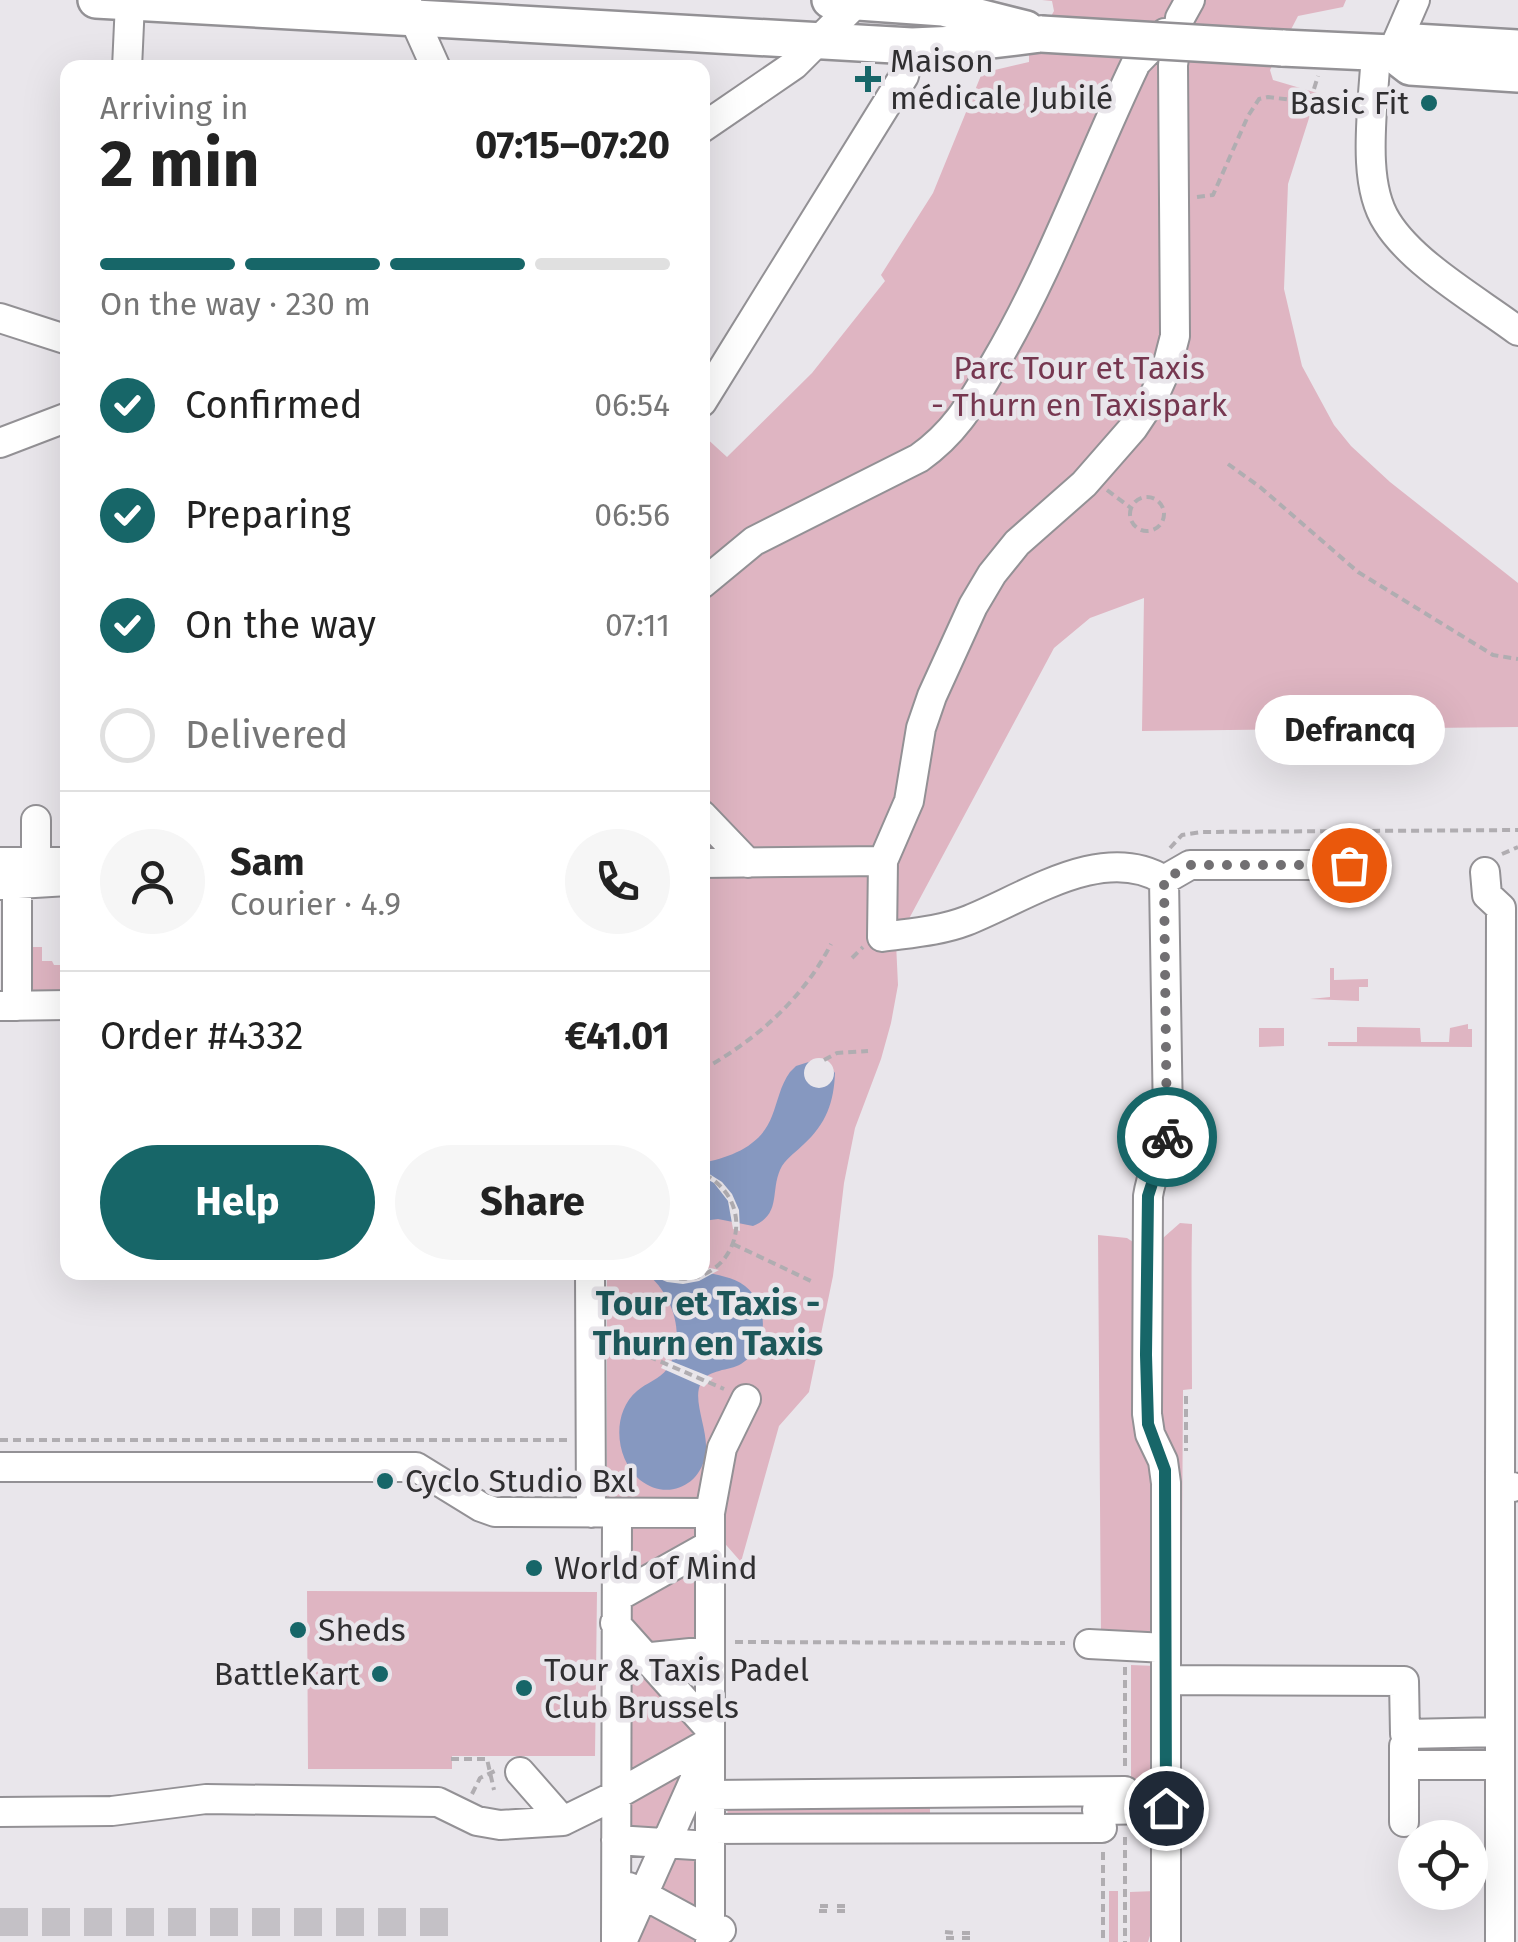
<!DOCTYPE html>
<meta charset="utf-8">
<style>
:root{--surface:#fff;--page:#f6f6f6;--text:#222;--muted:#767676;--line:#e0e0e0;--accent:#176668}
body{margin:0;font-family:"Fira Sans",sans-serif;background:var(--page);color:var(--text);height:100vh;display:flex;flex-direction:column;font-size:38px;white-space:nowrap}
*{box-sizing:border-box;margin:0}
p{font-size:32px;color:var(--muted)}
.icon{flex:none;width:55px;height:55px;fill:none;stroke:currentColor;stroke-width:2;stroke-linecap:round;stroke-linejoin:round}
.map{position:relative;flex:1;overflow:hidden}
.sheet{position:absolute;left:60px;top:60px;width:650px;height:1220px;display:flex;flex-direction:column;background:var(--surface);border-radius:20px;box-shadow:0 10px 40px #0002}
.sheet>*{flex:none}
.buttons{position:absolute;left:1398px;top:1820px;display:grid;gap:20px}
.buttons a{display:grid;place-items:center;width:90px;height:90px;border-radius:50%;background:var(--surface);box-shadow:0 10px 40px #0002;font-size:50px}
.pin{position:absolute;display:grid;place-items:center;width:85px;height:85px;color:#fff;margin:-42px;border:5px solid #fff;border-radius:50%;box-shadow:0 2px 10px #0007}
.courier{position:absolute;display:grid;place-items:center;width:100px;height:100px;margin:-50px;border:8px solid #176668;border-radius:50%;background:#fff;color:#222;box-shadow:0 2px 12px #0007}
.bubble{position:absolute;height:70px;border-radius:35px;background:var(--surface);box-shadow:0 10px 40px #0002;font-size:32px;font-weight:700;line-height:70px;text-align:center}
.overview em{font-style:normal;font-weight:700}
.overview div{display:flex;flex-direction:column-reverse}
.overview{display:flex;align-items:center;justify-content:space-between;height:170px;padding:0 40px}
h1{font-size:65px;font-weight:700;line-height:75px}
.bar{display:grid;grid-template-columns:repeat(4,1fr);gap:15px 10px;align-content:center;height:120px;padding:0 40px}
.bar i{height:12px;border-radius:8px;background:var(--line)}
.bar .on{background:var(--accent)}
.bar p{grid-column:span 4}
.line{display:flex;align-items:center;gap:25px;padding:0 40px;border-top:2px solid var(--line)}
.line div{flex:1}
.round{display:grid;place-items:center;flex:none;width:105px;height:105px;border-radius:52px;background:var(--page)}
ol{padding:0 40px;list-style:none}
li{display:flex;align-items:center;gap:30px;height:110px}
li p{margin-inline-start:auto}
li .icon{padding:10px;border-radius:50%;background:var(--accent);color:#fff;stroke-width:4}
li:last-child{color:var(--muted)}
li i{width:55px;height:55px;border:5px solid var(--line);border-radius:50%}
.cta{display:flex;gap:20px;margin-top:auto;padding:20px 40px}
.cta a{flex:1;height:115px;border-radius:60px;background:var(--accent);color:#fff;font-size:40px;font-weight:700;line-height:115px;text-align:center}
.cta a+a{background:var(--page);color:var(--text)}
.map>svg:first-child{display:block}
</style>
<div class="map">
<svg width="1518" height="1942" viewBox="0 0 1518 1942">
<rect width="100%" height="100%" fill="#e9e6eb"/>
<path fill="#dfb5c2" d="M1042,0h304l-3,7 -45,9 -28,54 3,10 44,13 -29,91 -4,105 18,77 32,59 17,21 39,36 128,101v144l-376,4 2,-133 -54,20 -36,30 -158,295 2,42 -7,38 -10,36 -26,69 -11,55 -11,93 -24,116 -30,34 -38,136 -21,-24 -97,52 -16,-83v-234l95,-1 1,-837 24,22 85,-84 73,-92 -4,-6 52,-82 49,-120 47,-11v-7l25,-44 -2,-10z
M23,947h19v14h10l2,4h10l3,-4v39h-44z
M1330,968h4v12l34,-1v8h-9v14l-49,-2 20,-2z
M1468,1024v5h4v18l-144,-1v-4h29v-15l63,1 1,14h28l1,-14z
M1259,1028h25v18l-25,1z
M1180,1223l12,1c-1,55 0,110 0,165l-9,1 -1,161h-6l-16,-135v-165l3,-13z
M1098,1235l29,3 9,6 20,227 -1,166 -54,-2z
M700,1554v95l-53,5 -24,-28 -1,-30z
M307,1591l290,1 -2,164h-143v13h-144z
M645,1660l55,63v21l-77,44v-126z
M1131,1665l25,1v131l-25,-1z
M700,1751l-37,90 -40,-3v-43z
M930,1799v25l-202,1 -1,-25z
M668,1847l32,2v73l-53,-29z
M1109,1891h9v51h-9z
M1156,1891l-1,29 -7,22h-18v-50z
M643,1899l57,43h-75z"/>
<path fill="#8698c0" d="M818,1059l9,3 8,11c-1,29 -9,51 -31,71 -7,7 -16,13 -22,22 -13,23 1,48 -29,60l-35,-7 -15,2 -1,-58c29,-6 59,-17 70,-47 6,-15 8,-30 18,-44l6,-6z
M703,1271c14,5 30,5 42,15 25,20 24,61 -4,78 -12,7 -33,5 -40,19 -10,18 10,51 4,74 -7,31 -40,43 -65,23 -25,-21 -29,-67 -3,-89 9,-8 23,-12 30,-22 21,-31 6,-75 -21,-96z"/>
<path fill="#e9e6eb" d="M804 1073a15 15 0 1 1 30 0a15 15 0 1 1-30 0Z
M703,1170l19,12 10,12 7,16 1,21 -7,-2 -5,-28 -14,-18 -11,-6z
M710,1268l9,2 -20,11 -16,3 -16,-2 -21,-9 38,4z
M666,1359l47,19 -9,9 -43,-19z"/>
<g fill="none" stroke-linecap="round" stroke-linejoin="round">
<path stroke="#c4c1c6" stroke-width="28" stroke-dasharray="28 14" stroke-linecap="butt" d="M0,1922h452"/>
<defs>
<path id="minor" d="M406,1l30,67
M1376,53c-2,35 -7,73 -5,109 1,19 5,43 16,60 26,42 91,79 131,109
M1392,53l23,-53
M127,68l3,-66
M702,128l92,-63 65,-65
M0,318l68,22
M702,402l202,-326 8,-30
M0,443l68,-26
M702,584l52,-43 165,-83c38,-27 53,-56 76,-95 56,-95 93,-200 141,-300l29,-30
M702,815l46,48
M36,820v42
M0,862h68
M702,863l181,-2
M1485,872l2,23 14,13 -1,579
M1164,880c-61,-38 -139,18 -198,41 -26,10 -56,12 -84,16l1,-76 26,-60 12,-73 11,-32 41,-90 19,-32 25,-31 67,-59 49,-56 20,-30 14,-31 8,-31 -2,-271 7,-47 10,-18
M1164,880l4,240c-2,27 -16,49 -20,76l-1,218 3,20 13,27 3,22v459
M1164,880l26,-15h159
M1,885l67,-4
M0,1006l68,-1
M17,1006v-121
M590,1272l1,241
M0,1467h416l65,40 14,5 215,1
M619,1596l91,-51
M615,1623l95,106
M1089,1644l77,4
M632,1659l78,-8
M1166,1680l238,1 1,53 95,-2
M1404,1765h96
M520,1772l43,49
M710,1795l415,-4
M1097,1810l69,-1
M0,1812l112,-1 94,-12 232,3 39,19 23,4 63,-4 53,-26 94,-53
M1404,1822v-76
M710,1829l392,-1
M616,1840l94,6
M629,1887l81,44 11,-1
M616,1942l1,-428
M622,1942l83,-186
M710,1942v-429l12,-65 24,-49
M1500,1942v-455h13"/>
<path id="major" d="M96,0l816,46 46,-2 83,-10
M830,0l113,8 83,21
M1282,48l110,5 22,-11 104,6
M1392,53l18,14 108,7"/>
</defs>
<use href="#minor" stroke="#939195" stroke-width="32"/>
<use href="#major" stroke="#939195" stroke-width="40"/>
<path stroke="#b0adb1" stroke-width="4" stroke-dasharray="8 5" stroke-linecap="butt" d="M1197,197l16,-2 35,-79 11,-17 9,-2 32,4 8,7 10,-32
M1228,464l32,23 98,85 135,83 25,4
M1107,490l24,18
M1130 514a17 17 0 1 1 34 0a17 17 0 1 1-34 0Z
M1170,848l12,-13 20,-3 316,-2
M1502,854l16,-7
M852,958l11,-11
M824,1060l13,-7 31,-2
M702,1070c54,-30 101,-71 129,-126
M733,1244l80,38
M654,1272c72,33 117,-64 48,-99
M613,1341l111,48
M1186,1396v55
M0,1440h570
M735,1642l330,1
M1125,1667v100
M451,1759h36l7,31
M472,1794l8,-16 15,-7
M1125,1837v105
M1103,1852v90
M820,1906h11
M837,1906h11
M819,1911h12
M837,1911h10
M945,1932l12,1
M962,1933h12
M946,1938h11
M962,1938h12"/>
<use href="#minor" stroke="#fff" stroke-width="28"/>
<use href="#major" stroke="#fff" stroke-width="35"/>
<defs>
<path id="major-bridge" d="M1041,34l241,14"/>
</defs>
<use href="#major-bridge" stroke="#939195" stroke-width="40" stroke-linecap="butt"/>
<use href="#major-bridge" stroke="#fff" stroke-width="35"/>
</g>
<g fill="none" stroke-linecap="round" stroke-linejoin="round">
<path stroke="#716f72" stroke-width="10" stroke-dasharray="0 18" d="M1167,1137l-3,-257 26,-15h159"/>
<path stroke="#176668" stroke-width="12" d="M1166,1808l-1,-338 -17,-46 -2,-69 2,-159 19,-59"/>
</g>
<g fill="#176668" stroke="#e9e6eb" stroke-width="4">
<path d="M863 64h10v10h10v10h-10v10h-10v-10h-10v-10h10z"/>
<circle cx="1429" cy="103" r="10"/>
<circle cx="385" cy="1481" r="10"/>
<circle cx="534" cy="1568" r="10"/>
<circle cx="298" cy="1630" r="10"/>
<circle cx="380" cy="1674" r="10"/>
<circle cx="524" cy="1688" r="10"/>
</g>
<g text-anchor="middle" stroke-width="9" stroke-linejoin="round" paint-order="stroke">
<g font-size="32" fill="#302f31" stroke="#e9e6eb" text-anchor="start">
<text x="890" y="72">Maison<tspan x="890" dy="37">médicale Jubilé</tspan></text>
<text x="1409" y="114" text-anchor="end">Basic Fit</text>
<text x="405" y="1492">Cyclo Studio Bxl</text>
<text x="554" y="1579">World of Mind</text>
<text x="318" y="1641">Sheds</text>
<text x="544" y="1681">Tour &amp; Taxis Padel<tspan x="544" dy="37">Club Brussels</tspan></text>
<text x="360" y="1685" text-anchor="end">BattleKart</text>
</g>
<g font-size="32" fill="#763750" stroke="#e9e6eb">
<text x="1079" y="379">Parc Tour et Taxis<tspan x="1079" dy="37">- Thurn en Taxispark</tspan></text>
</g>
<g font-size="35" font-weight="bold" fill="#1d585a" stroke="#e9e6eb">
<text x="708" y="1315">Tour et Taxis -<tspan x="708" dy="40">Thurn en Taxis</tspan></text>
</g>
</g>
</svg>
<div class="buttons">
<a><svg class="icon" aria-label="locate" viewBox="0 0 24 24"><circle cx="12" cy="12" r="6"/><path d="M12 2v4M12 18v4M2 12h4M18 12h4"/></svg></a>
</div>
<div class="pin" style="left:1349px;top:865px;background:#ea580c"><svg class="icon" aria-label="bag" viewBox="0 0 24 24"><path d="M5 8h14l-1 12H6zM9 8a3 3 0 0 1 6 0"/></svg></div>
<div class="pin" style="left:1166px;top:1808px;background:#1f2937"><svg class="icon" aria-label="home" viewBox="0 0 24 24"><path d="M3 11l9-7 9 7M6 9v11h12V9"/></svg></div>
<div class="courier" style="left:1167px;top:1137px"><svg class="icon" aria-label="bike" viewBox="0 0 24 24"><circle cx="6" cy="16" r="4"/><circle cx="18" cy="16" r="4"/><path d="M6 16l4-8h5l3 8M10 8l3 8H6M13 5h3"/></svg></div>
<div class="bubble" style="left:1255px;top:695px;width:190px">Defrancq</div>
<section class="sheet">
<div class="overview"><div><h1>2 min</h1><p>Arriving in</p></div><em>07:15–07:20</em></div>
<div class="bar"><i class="on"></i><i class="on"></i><i class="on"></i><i></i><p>On the way · 230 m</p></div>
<ol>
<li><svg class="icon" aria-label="check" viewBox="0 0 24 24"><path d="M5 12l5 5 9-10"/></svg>Confirmed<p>06:54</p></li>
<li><svg class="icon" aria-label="check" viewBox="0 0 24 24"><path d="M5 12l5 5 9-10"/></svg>Preparing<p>06:56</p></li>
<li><svg class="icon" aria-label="check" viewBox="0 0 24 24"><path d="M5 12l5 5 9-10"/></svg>On the way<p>07:11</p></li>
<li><i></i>Delivered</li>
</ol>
<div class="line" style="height:180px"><a class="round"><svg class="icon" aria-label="person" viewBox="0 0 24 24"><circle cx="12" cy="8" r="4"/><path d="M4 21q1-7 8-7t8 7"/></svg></a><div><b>Sam</b><p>Courier · 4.9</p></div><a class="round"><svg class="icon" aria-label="phone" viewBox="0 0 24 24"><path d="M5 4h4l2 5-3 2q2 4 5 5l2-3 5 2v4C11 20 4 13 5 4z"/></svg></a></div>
<div class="line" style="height:130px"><div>Order #4332</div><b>€41.01</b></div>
<div class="cta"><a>Help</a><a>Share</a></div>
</section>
</div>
